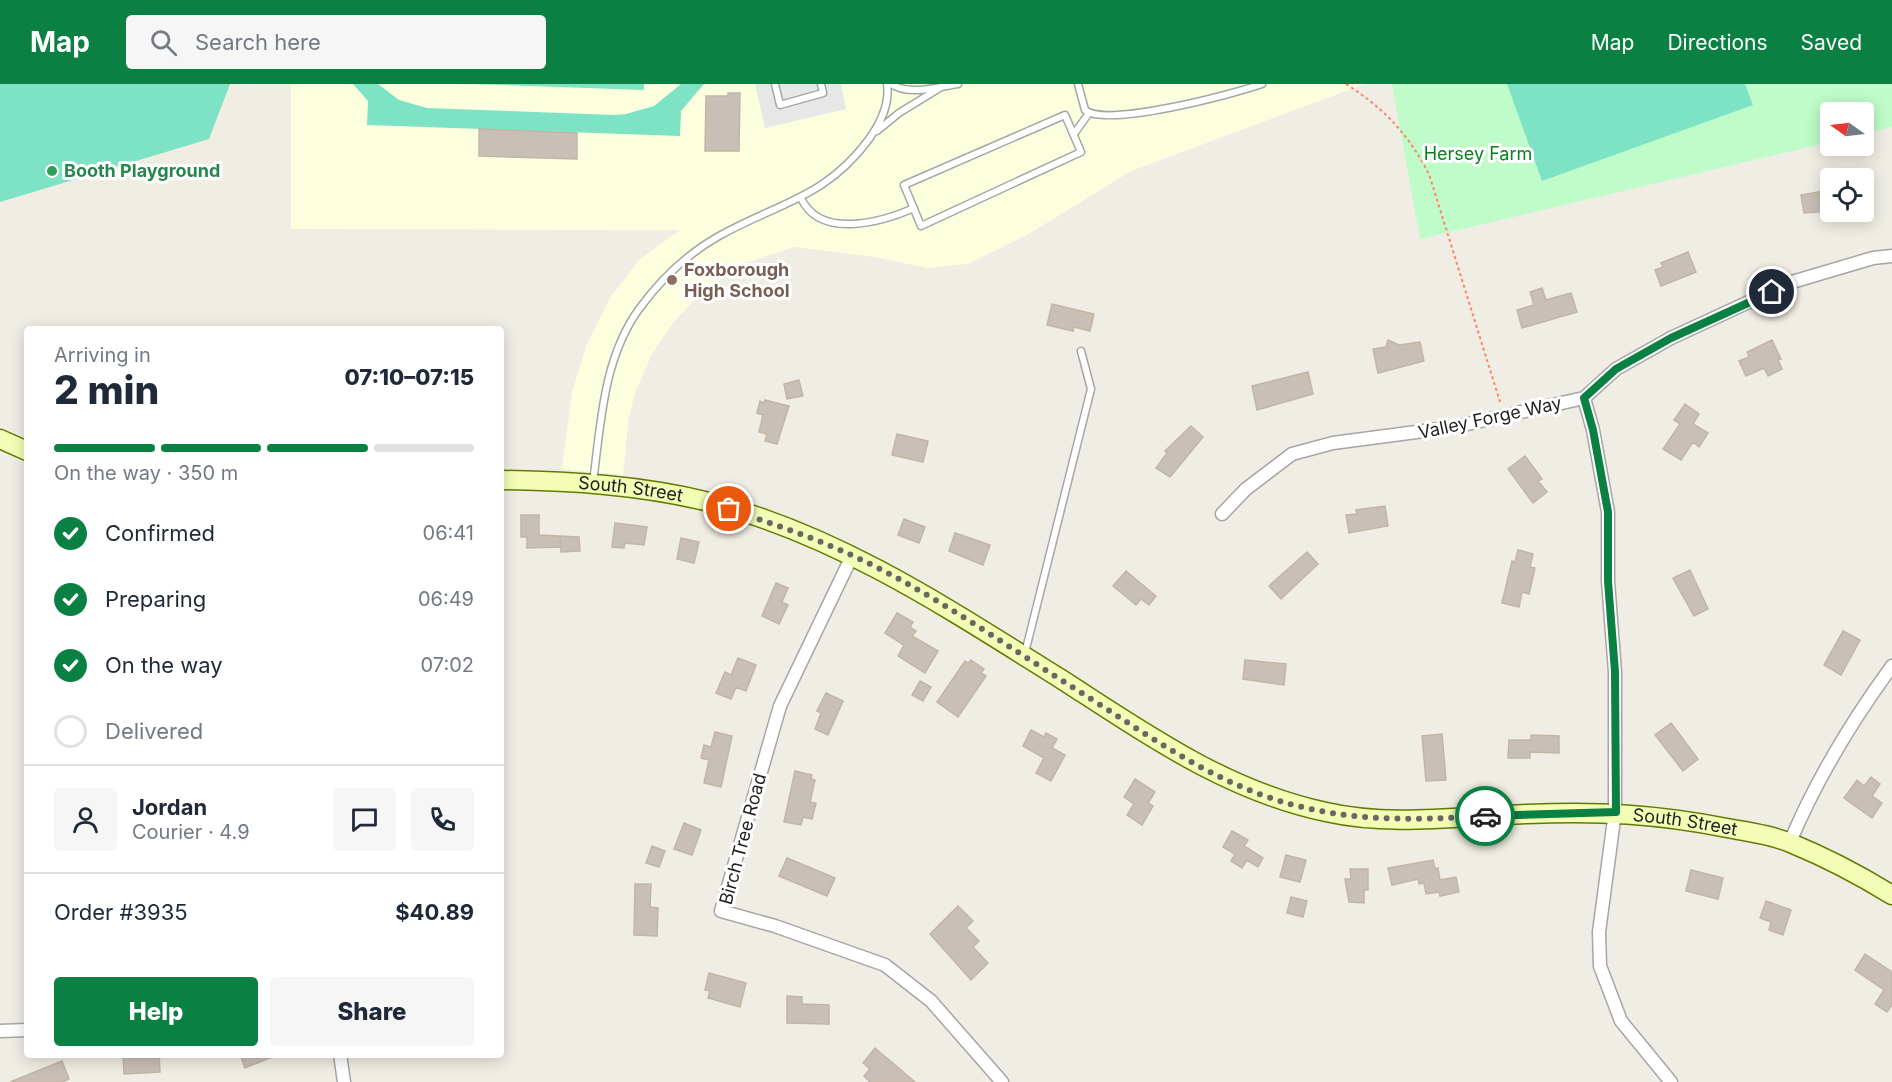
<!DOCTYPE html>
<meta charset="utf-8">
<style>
:root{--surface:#fff;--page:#f6f6f7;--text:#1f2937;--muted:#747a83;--line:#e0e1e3;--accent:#0b8043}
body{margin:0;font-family:Inter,sans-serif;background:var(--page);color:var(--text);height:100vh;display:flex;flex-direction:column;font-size:22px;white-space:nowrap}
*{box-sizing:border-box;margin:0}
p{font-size:20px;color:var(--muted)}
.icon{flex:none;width:33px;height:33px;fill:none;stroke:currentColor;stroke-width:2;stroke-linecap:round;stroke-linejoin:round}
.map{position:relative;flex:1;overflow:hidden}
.side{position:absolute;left:24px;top:242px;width:480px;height:732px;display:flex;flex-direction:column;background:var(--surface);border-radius:6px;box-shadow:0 3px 15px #0003}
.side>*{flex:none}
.needle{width:39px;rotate:284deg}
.tools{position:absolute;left:1820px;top:18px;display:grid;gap:12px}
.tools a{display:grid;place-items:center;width:54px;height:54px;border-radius:6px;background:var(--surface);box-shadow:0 3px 15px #0003;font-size:30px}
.pin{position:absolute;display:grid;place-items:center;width:51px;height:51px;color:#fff;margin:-26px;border:3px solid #fff;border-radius:50%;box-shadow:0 2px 6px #0007}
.courier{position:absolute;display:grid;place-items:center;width:60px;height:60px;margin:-30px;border:4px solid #0b8043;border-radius:50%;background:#fff;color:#222;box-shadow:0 2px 8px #0007}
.headline em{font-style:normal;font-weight:800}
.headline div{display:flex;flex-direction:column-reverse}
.headline{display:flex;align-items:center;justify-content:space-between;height:102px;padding:0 30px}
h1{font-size:39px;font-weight:800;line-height:45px}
.bar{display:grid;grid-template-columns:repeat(4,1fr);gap:9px 6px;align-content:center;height:72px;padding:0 30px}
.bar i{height:8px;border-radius:4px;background:var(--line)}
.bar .current{background:var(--accent)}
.bar p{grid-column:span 4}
.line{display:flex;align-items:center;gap:15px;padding:0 30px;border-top:2px solid var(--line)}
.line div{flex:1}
.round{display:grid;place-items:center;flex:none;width:63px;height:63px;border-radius:6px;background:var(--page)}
ol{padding:0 30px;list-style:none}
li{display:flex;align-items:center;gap:18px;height:66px}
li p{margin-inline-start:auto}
li .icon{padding:6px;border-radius:50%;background:var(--accent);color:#fff;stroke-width:4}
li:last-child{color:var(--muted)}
li i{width:33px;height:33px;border:3px solid var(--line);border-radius:50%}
.action{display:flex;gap:12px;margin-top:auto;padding:12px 30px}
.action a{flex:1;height:69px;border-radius:6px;background:var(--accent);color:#fff;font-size:24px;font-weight:800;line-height:69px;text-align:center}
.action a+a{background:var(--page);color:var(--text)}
header{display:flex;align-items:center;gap:36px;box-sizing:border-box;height:84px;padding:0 30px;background:var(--accent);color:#fff}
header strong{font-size:28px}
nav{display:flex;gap:33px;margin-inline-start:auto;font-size:21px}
.search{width:420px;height:54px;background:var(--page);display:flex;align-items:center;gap:15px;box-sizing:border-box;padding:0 21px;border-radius:6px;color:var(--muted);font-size:22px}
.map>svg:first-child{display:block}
</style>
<header>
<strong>Map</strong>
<div class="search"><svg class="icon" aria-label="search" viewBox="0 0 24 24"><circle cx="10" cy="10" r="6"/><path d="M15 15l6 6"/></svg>Search here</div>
<nav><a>Map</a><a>Directions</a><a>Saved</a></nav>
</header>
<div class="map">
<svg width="1892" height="998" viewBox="0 0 1892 998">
<rect width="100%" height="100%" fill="#f0ede4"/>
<path fill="#fcffde" d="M291,0h1074l-234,87 -104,64 -60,29 -40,4 -52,-11 -81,-10 -51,17 -40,27 -31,33 -21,32 -16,37 -6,23 -6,59 -61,-6 10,-77 15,-48 23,-46 29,-38 41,-30 -389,-1z"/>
<path fill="#bffcca" d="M1392,0h500v43l-29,7v-22h-33v30l-410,97z"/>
<path fill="#7ee3c5" d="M0,0h230l-21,55 -209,63z
M353,0h25l21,16 28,8 188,7 11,-1 28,-8 27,-22h23l-23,27 -1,25 -313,-11 1,-24z
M471,0h173v6z
M1507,0h238l8,21 -211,76z"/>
<path fill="#e7e7e7" d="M755,0h86l5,25 -81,19z"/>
<path fill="#c8c0b7" stroke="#c2b5a6" stroke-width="1.5" d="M728,9h12l-1,58h-34l1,-55h22z
M479,45l98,4v26l-98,-3z
M1830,106v21l-26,2 -3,-18z
M1688,168l8,20 -35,14 -6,-16 8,-3 -2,-4z
M1542,204l4,12 25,-7 6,19 -55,16 -5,-18 17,-5 -4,-13z
M1052,220l42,10 -4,17 -16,-4 -1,4 -26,-6z
M1388,256l11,5 21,-3 4,19 -46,12 -5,-24 13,-2z
M1772,256l9,19 -3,1 4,9 -14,7 -4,-8 -18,8 -7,-15 10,-4 -2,-5z
M1308,288l5,22 -56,16 -5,-24z
M799,296l4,16 -16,3 -3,-15z
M765,316l24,6 -12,38 -12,-3 2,-7 -8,-2 4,-17 -6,-2 3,-12 4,2z
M1685,320l14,10 -6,10 15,9 -9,14 -6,-5 -12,18 -18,-11 17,-25 -6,-4z
M1191,342l12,11 -33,40 -14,-9 11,-15 -2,-2z
M897,350l31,7 -5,21 -31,-7z
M1525,372l17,23 -4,2 9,11 -14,11 -25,-34z
M1385,422l3,20 -39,7 -3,-18 11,-1 -1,-4z
M521,431h18v20l40,2 1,14 -19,1 -1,-14v9l-33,1v-11h-6z
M904,435l21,8 -6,16 -21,-8z
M615,439l32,4 -3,18 -19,-2 -1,5 -12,-1z
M955,449l35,12 -7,20 -34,-14z
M681,454l18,4 -5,21 -17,-4z
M1518,466l15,4 -3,13 5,1 -6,26 -7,-2 -3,15 -17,-4 10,-42 3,1z
M1307,468l11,12 -37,35 -12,-13z
M1690,486l18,39 -14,7 -21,-38z
M1126,487l30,25 -7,9 -8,-6 -5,6 -23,-19z
M776,499l12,5 -6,14 6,3 -9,19 -17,-8z
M897,529l16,9 -3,5 6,4 -4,5 26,15 -13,22 -27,-17 6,-11 -19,-12z
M1843,547l17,9 -19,35 -17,-10z
M738,574l18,7 -10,26 -10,-4 -5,12 -15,-6 9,-21 6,3z
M971,576l13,9 -3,4 5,3 -28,41 -21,-15 28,-41 3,2z
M1245,576l41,4 -2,21 -41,-6z
M920,597l11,6 -8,14 -11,-6z
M826,609l17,8 -15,34 -13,-6 6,-16 -4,-2z
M1671,639l27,36 -15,12 -28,-36z
M1031,646l13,7 2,-4 11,6 -5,9 13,7 -14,26 -15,-8 8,-15 -21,-12z
M715,648l17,4 -11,51 -17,-4 5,-23 -8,-2 3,-13 7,2z
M1442,650l4,46 -20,1 -4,-45z
M1531,651l28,1v17l-29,-1v6h-22l1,-18h22z
M795,687l17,4 -1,4 4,1 -5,22 6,1 -4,16 -9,-2 -2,8 -17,-3z
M1871,693l9,7 -8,12 10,7 -10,15 -28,-20 13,-18 7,6z
M1135,695l20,13 -7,11 5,3 -11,19 -15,-10 7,-11 -10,-7z
M684,739l17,7 -9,25 -18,-6z
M1232,747l16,9 -4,6 19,12 -5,9 -11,-7 -5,8 -11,-7 4,-7 -12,-7z
M652,762l13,5 -6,16 -13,-4z
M1286,771l20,5 -6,22 -20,-5z
M787,774l48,20 -8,18 -48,-20z
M1433,776l2,9 3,-1 2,12 16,-3 3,15 -19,4 -1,-4 -13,2 -2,-11 -5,1 -1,-5 -26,6 -4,-17z
M1350,785h18v21h-4v13l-15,-1 -4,-23h6z
M1691,786l32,8 -5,21 -32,-8z
M635,800h16l-1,23 8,1 -1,28 -23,-1z
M1291,813l16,4 -4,16 -16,-4z
M1766,817l25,9 -8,25 -14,-5 2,-8 -11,-4z
M958,822l15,15 -7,7 13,13 -6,6 15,16 -17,17 -41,-46z
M1865,870l27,18v33l-5,7 -12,-8 9,-14 -29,-20z
M709,889l37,10 -6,24 -32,-9 2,-7 -5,-1z
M787,912l15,1v7l27,1v19l-42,-1z
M875,964l40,34h-45l-6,-6 6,-7 -7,-6z
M159,970l1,18 -36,2 -1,-19z
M240,970h37v1l-32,13z
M62,977l7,18 -7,3h-52z"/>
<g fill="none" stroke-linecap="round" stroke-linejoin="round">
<defs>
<path id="service" d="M775,0l5,21 43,-12 -2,-9
M891,0c18,12 47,3 67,0
M1078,0l7,26c21,18 148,-16 177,-26
M1065,31l16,37 -160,74 -17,-41z
M877,47l22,-18 44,-27
M1074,50l15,-21
M801,114c19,42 81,24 113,10
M593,398c8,-59 10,-123 46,-173 22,-30 48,-55 80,-73 59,-33 108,-39 150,-97 12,-17 21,-35 18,-55
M1025,569l66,-264 -10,-38"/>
<path id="minor" d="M1584,314l9,32 15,82v69l7,91v140l-16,120 1,34 21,55 50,61
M1222,430l24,-25 46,-35 41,-11 121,-16 130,-29 32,-29 55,-31 121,-56 81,-24 19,-2
M852,472l-72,150 -59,205 54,15 110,39 46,36 71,81
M1790,758c27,-64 61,-120 102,-176
M0,947l27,-1
M340,970l4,28"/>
<g id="secondary">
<path d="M0,355l27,12"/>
<path id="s1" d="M501,396c69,1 140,5 208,22 129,33 240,107 352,177 84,54 165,112 265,133 66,15 134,4 201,2 72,-3 129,0 200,14 22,4 45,7 66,16 34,14 68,32 99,51"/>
</g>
</defs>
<use href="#service" stroke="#a6a6a6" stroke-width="9"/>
<use href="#minor" stroke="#a6a6a6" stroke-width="15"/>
<use href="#secondary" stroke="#637b00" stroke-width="21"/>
<path stroke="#ff8466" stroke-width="2" stroke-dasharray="3 3" stroke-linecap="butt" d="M1346,0c39,25 62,50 83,90l72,231"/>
<use href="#service" stroke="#fff" stroke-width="6"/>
<use href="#minor" stroke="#fff" stroke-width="12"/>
<use href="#secondary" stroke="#f3fdb6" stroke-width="18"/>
</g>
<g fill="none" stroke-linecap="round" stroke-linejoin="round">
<path stroke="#686764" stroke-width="6" stroke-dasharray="0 10.8" d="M729,425c47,16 95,32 139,54 69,34 133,79 198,120 63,39 125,86 196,112 74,27 146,26 223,21"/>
<path stroke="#0b8043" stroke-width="8" d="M1485,732l131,-4 -1,-140 -7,-91v-69l-15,-82 -9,-32 32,-29 55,-31 101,-46"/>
</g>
<circle fill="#2e9e5b" stroke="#fff" stroke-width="2" cx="52" cy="87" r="6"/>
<circle fill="#8d6e63" stroke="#fff" stroke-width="2" cx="672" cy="196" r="6"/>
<g text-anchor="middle" stroke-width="6" stroke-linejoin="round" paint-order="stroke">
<g font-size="18" fill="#06831c" stroke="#fff">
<text x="1478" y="76">Hersey Farm</text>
</g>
<g font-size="18" font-weight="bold" fill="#27864d" stroke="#fff" text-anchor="start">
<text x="64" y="93">Booth Playground</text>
</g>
<g font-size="18" font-weight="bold" fill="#785e54" stroke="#fff" text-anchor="start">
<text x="684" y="192">Foxborough<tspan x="684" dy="21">High School</tspan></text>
</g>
<g font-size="18" fill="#1f1f1f" stroke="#fff">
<text transform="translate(1490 334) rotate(-12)" y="6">Valley Forge Way</text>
<text dy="6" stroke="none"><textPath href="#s1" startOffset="130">South Street</textPath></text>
<text dy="6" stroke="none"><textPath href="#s1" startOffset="1264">South Street</textPath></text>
<text transform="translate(743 755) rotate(-75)" y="6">Birch Tree Road</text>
</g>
</g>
</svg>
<div class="tools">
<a><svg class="needle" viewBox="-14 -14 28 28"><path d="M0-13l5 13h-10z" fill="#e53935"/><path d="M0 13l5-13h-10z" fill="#747a83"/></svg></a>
<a><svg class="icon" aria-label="locate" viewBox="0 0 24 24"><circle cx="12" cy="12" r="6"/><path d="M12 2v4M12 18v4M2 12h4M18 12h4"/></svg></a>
</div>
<div class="pin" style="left:729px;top:425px;background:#ea580c"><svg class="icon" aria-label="bag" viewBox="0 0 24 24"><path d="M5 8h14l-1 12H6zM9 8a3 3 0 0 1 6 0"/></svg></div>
<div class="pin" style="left:1772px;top:208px;background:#1f2937"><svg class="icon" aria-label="home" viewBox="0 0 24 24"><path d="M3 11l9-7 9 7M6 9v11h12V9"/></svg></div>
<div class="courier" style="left:1485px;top:732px"><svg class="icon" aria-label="car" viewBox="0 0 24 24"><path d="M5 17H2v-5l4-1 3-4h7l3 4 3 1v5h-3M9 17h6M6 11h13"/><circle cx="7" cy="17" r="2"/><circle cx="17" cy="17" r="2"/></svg></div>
<section class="side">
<div class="headline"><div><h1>2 min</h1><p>Arriving in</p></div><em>07:10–07:15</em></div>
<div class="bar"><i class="current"></i><i class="current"></i><i class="current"></i><i></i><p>On the way · 350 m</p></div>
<ol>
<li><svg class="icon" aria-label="check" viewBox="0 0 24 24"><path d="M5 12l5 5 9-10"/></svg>Confirmed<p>06:41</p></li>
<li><svg class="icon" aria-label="check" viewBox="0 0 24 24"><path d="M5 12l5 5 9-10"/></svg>Preparing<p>06:49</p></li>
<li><svg class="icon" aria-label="check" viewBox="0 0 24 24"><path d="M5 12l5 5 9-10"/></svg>On the way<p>07:02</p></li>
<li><i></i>Delivered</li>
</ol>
<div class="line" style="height:108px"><a class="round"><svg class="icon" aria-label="person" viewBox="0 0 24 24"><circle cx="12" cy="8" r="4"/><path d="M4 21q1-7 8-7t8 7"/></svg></a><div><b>Jordan</b><p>Courier · 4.9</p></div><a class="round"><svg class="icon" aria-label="chat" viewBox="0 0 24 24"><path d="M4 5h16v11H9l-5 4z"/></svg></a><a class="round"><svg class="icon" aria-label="phone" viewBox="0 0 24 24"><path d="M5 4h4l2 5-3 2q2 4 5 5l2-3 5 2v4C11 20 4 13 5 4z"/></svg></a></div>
<div class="line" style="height:78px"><div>Order #3935</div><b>$40.89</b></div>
<div class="action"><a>Help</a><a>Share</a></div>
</section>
</div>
